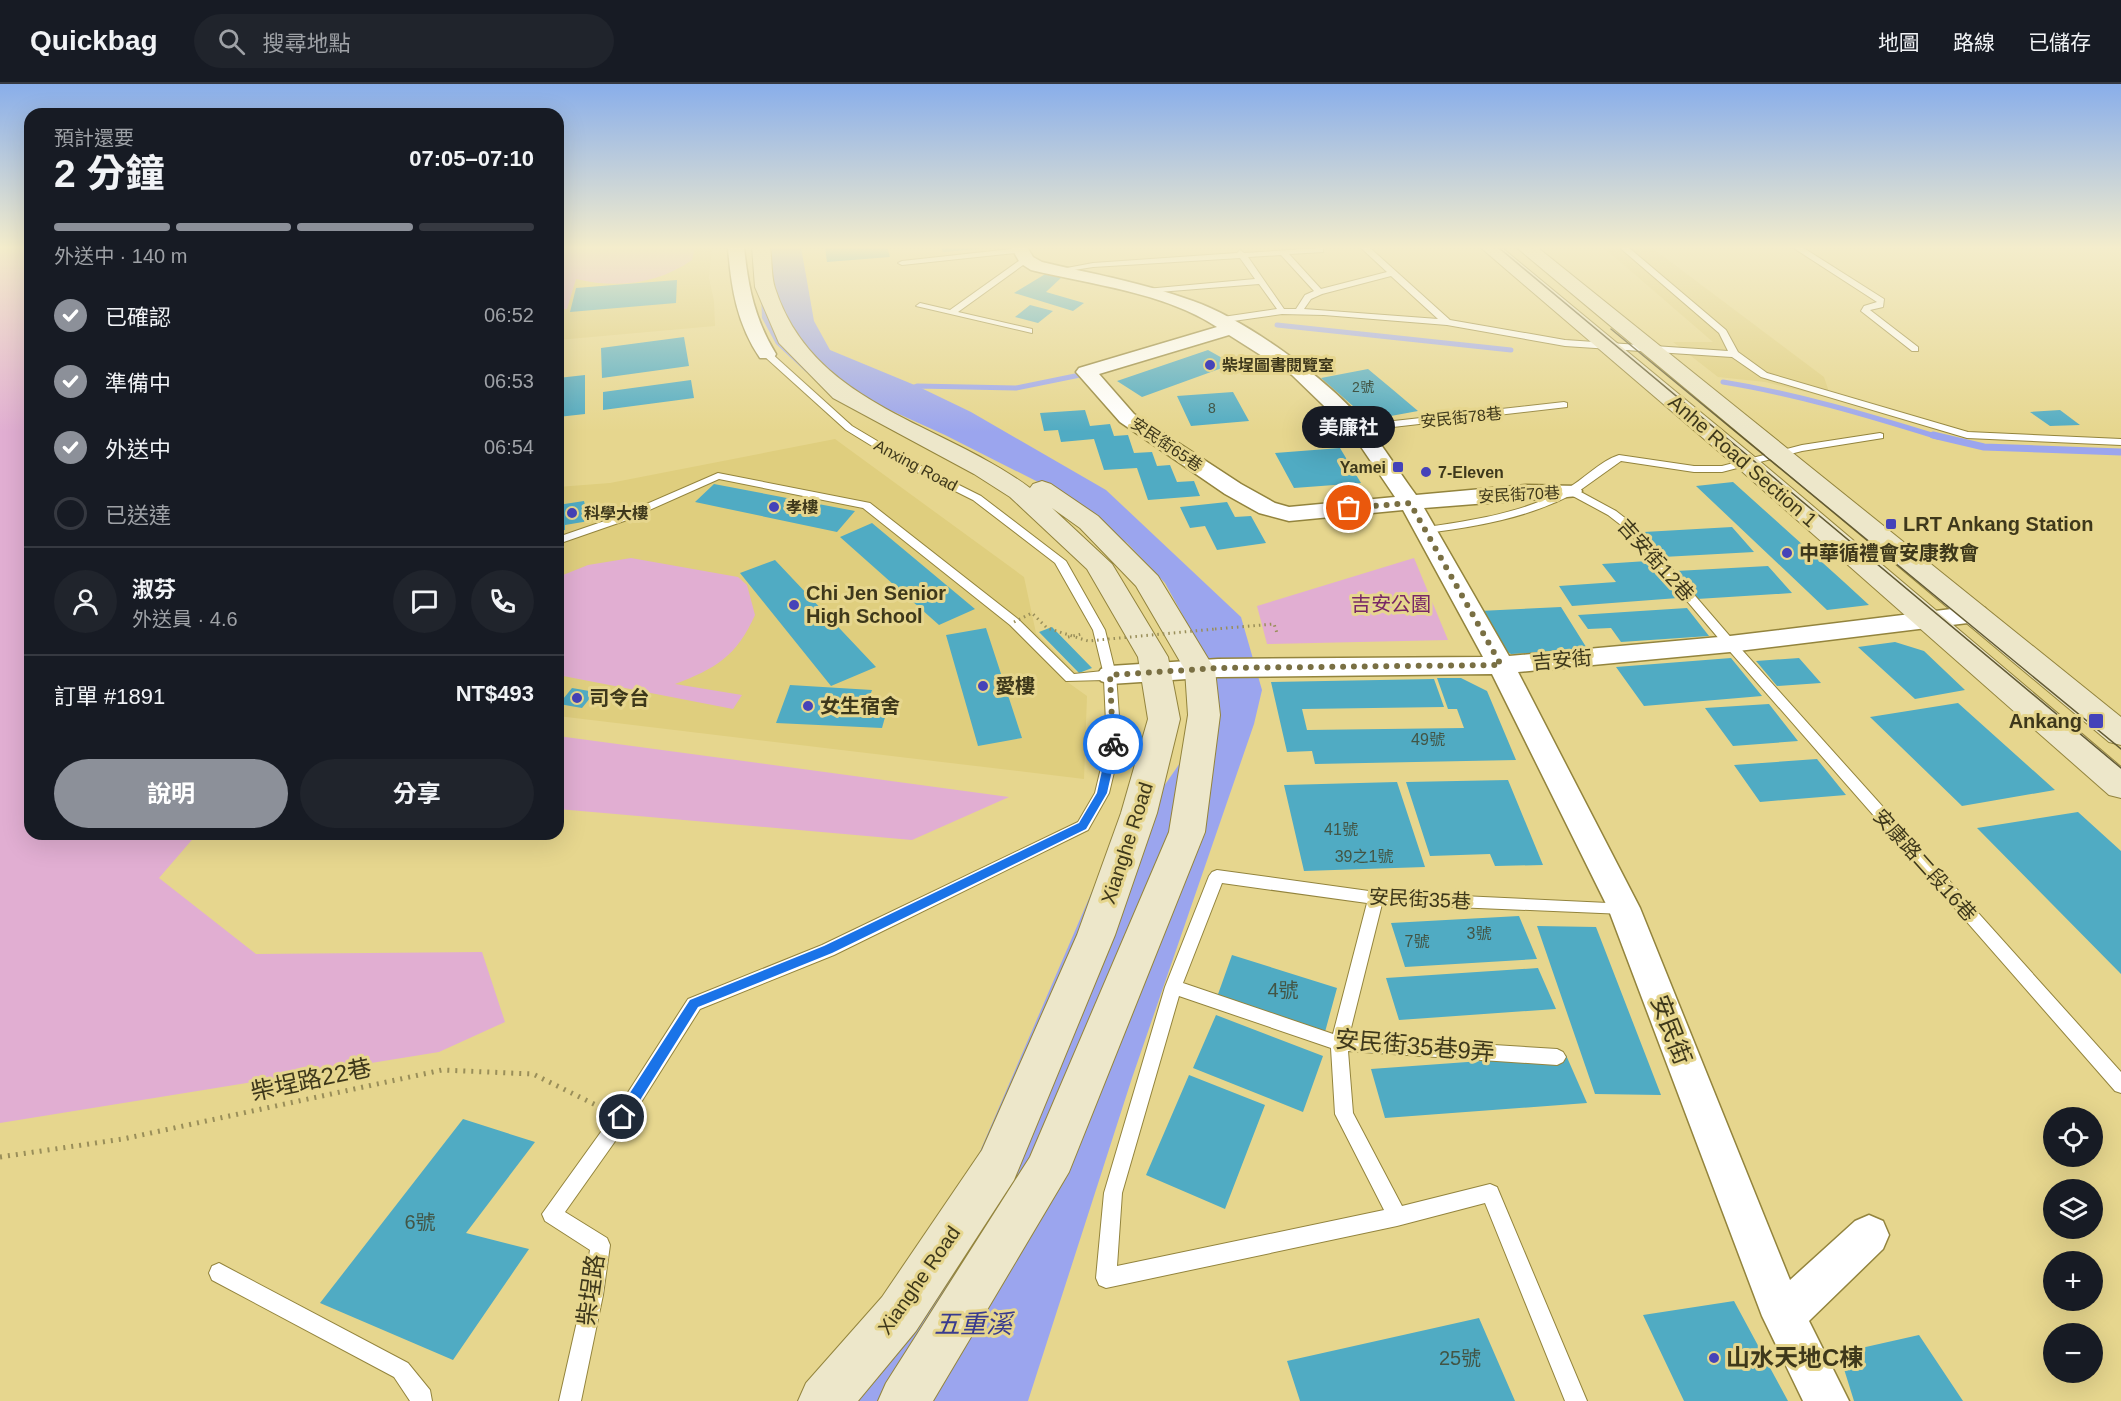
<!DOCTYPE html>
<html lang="zh-TW">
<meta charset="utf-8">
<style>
:root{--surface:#171b24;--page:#20242c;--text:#f1f3f6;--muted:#9ea1a6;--line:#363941;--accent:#8c9099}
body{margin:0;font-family:Helvetica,"Noto Sans TC",sans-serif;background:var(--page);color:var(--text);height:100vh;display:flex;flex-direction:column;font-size:22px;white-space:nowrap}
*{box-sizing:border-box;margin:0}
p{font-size:20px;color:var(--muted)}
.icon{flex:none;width:33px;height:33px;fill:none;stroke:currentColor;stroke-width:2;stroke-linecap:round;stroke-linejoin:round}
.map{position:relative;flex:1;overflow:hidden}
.drawer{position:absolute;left:24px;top:24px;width:540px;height:732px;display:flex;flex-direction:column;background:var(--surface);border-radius:18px;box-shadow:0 6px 24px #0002}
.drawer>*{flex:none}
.buttons{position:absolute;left:2043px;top:1023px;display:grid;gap:12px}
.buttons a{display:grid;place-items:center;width:60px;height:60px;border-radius:50%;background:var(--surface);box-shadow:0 6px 24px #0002;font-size:30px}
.pin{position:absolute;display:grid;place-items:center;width:51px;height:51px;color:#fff;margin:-26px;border:3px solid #fff;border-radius:50%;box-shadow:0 2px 6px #0007}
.courier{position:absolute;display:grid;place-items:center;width:60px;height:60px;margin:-30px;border:4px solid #1a73e8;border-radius:50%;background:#fff;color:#222;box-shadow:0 2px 8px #0007}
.bubble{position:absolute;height:42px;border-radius:21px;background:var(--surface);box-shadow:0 6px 24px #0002;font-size:20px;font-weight:700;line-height:42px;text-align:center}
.summary em{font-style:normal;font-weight:700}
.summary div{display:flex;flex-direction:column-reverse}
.summary{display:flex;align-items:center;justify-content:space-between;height:102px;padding:0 30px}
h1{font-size:39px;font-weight:700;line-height:45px}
.bar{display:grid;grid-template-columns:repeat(4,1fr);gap:9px 6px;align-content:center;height:72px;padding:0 30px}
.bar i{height:8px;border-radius:4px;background:var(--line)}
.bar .on{background:var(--accent)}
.bar p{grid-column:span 4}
.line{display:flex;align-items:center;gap:15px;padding:0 30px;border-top:2px solid var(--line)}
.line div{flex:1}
.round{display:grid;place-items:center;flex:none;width:63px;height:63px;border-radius:32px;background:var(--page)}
ol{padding:0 30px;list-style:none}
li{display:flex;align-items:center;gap:18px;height:66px}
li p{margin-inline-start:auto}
li .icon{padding:6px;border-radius:50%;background:var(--accent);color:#fff;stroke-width:4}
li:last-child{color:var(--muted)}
li i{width:33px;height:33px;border:3px solid var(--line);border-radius:50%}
.action{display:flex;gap:12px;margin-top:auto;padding:12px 30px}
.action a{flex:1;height:69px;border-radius:36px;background:var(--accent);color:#fff;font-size:24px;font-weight:700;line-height:69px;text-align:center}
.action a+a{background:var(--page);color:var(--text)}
header{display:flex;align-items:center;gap:36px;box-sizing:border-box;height:84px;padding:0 30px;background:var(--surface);border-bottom:2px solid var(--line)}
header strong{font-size:28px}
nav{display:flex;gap:33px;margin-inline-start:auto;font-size:21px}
.search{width:420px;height:54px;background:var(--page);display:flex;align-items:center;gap:15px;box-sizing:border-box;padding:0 21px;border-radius:33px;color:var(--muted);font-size:22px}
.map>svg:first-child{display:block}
</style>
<header>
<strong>Quickbag</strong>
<div class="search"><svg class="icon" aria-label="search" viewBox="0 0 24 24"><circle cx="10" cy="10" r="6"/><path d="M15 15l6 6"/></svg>搜尋地點</div>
<nav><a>地圖</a><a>路線</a><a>已儲存</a></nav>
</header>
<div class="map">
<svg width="2121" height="1317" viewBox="0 0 2121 1317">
<rect width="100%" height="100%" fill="#e6d68e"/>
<path fill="#dfce7e" d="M558,163h154l-3,31 5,23 1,25 -157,14z
M1603,163h48l173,130 7,21 -66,-16 -47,-5 -45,-35h40z
M835,355l189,138 12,56 42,41 -12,7 21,15 -3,83 -526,-63v-229l52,-4z"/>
<path fill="#e1aed2" d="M0,163h30v587h167l-38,44 97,76 226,-2 23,70 -66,30 -439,71z
M566,163h129l-3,13c-34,24 -75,29 -116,19l-9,30 -9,1v-44z
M631,474l107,19 9,8 8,30c-18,41 -40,54 -80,69l67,11 -9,14 -175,-34v-98l30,-12z
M1414,474l34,82 -181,4 -10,-38z
M558,652l451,61 -97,43 -354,-31z"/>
<path fill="#9ba5ee" d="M759,163h42l13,74 16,29 87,36 54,26 135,78 135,127 21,73 -8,34 -122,354 -104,323h-224l137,-159 152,-353 89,-129 16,-117 -33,-60 -38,-40 -85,-59 -97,-49 -139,-63 -30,-28 -14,-26z"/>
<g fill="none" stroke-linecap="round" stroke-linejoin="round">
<path stroke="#9ba5ee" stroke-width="5" d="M1277,241l234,25
M1723,298c74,12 144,33 215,55
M909,305l8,-3 99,2 64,-13"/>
<path stroke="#9ba5ee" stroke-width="7" d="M1933,351l51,12 137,5"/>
</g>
<path fill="#50abc3" d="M825,163h62l3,10 -63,5z
M941,163h36v2l-34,3z
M1047,189l16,3 -17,16 38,11 -11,8 -59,-18z
M677,196l-1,23 -106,9 6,-24z
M1030,221l23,6 -15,12 -23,-6z
M684,253l5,29 -87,12 -1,-30z
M1208,266l25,14 -91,33 -25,-16z
M1368,285l24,20 26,22 -49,9 -48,-42z
M585,291v39l-27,3v-39z
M691,296l3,18 -91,12v-18z
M1233,308l16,29 -58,5 -14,-30z
M1085,326l5,16 20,-2 4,12 14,-1 6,18 18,-1 5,14 13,-1 7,17 17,-1 6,15 -52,4 -11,-32 -33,2 -10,-31 -33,3 -3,-12 -14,1 -4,-18z
M2060,326l20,15 -30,1 -20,-14z
M1340,364l21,35 -67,5 -19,-35z
M1733,398l111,100 25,23 -42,5 -131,-124z
M714,400l141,27 -18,21 -142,-30z
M584,417l5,20 -24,4v5l-7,1v-26z
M1227,418l8,15 16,-1 15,27 -49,7 -12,-24 -15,2 -10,-21z
M872,439l103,86 -36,16 -99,-88z
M1732,443l22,25 -91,5 -19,-25z
M775,476l101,107 -45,19 -91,-113z
M1647,477l31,37 -106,8 -13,-20 57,-4 -14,-18z
M1768,482l24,27 -95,6 -21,-28z
M1561,523l27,43 -77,4 -12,-6 -20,-37z
M1687,524l22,28 -88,6 -10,-14 -23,1 -10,-14z
M1052,543l40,41 -13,5 -40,-41z
M986,544l36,110 -44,8 -32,-111z
M1895,558l29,9 41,39 -50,9 -57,-52z
M1731,574l31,38 -118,10 -28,-39z
M1799,574l22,25 -44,3 -21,-25z
M1437,594h24l26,13 29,69 -201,4 -3,-13 -25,1 -16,-70 163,-3 10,28 -142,2 5,21 157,-2 -7,-19h-9z
M790,601l82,5 -4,12 21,1 -7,25 -106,-5z
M572,604l23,4 -13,16 -23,-4z
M1958,619l97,87 -93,16 -92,-89z
M1769,620l29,37 -65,5 -28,-38z
M1817,675l29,36 -86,7 -26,-37z
M1508,696l35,85 -48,1 -5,-12 -60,2 -24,-74z
M1397,698l28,85 -121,4 -20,-86z
M2078,728l43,39v123l-144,-146z
M1519,832l18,43 -132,8 -14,-44z
M1537,842l59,1 65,168 -66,-1z
M1232,871l105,33 -12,44 -108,-35z
M1538,884l18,41 -157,11 -13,-42z
M1216,931l107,41 -20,56 -110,-44z
M1566,971l21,48 -202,15 -14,-49z
M1189,991l76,30 -40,104 -79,-34z
M463,1035l72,23 -69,91 63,16 -76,111 -133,-57z
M1734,1217l54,100h-104l-41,-86z
M1479,1234l36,83h-215l-13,-40z
M1919,1251l44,66h-109l-15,-48z"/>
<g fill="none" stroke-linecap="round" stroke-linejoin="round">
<defs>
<path id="service" d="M1360,163h9l81,73 115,20 163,11 -9,-18 -100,-86h9l98,83 12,22 29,21 201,59 153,7v6l-154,-7 -206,-61 -29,-20 -167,-11 -118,-21 -123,-10 -42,-1 -63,9 -4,-3 1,-2 61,-9 -18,-25 -113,9 -4,-2 4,-2 109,-10 -15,-21 -147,9 -38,6 -4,-2 42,-8 144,-10 3,-3 4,3 76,-5h3v4l-34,2 32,35 66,-17zM1281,171l33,36 -9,4 -9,14h-12l-36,-52zM1391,192l47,43 -134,-10 7,-10 11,-5z
M1792,163h10l82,52 -1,8 -13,3 48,37v4h-6l-51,-40 3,-5 13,-4z
M1021,164h3v4l-122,13 -4,-2 4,-2z
M1023,174l7,2 -72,52 74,17v4l-116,-27 4,-3 30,7z
M764,268h6l82,74 59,35 70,35 85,65 39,69 11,45 5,68 -12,50 -21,37 -254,125 -134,54 -72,114 -63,89 42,26 3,7 -7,50 -22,106h-22l24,-106 7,-45 -45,-29 -3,-7 74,-103 72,-112 134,-54 256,-123 17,-29 12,-50 -3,-63 -38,1 -56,-56 -147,-117 -144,-29 -92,41 -69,24v-7l61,-21 99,-43 152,30 148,116 56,55 29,-3 -10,-41 -38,-67 -82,-63 -70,-35 -57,-35 -82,-74z
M1564,318l3,1v4l-209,24 -5,-3 5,-3z
M1880,349l3,1v4l-81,13 -80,21h-28l-73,-11 -42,30 37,20 18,14 100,116 387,431v21l-6,-2 -389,-444 -100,-118 -18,-14 -37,-20c-45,23 -94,32 -144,38l-5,-3 5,-3c47,-7 95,-14 138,-37 18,-10 35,-29 54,-35l75,11h28l80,-21z
M1217,786l159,22 253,12 3,4 -3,4 -5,2 -242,-10 -33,132 208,13 6,3 3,5 -3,5 -6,3 -209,-14 5,62 49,93 88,-22 7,3 90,214h-22l-80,-198 -88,23 -291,62 -7,-3 -3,-7 8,-85 61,-206 44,-111 3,-4zM1222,799l145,20 -34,131 -150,-51zM1179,912l152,52 4,66 49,96 -267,56 5,-73z
M219,1179l189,100 22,27 2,11h-22l-16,-24 -182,-97 -3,-7 3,-7z"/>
<path id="minor" d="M728,163h16c4,40 11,73 32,107l-2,4h-14c-23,-34 -29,-70 -32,-111z
M1011,163h16l6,10 9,5c51,12 102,21 151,39 52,18 138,80 173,124 18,22 33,47 50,70l110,-10 53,1 3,5 -3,5 -155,12 85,148 221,-20 246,-30 9,2 4,6 -4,6 -9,2 -246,30 -212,20 122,236 150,372 65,-59 14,-6 14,6 6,14 -6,14 -74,72 40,80h-46l-41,-85 -154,-408 -116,-234 -274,3 -108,7 -9,-3 -4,-6 4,-6 9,-3 108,-7 265,-2 -80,-147 -114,11 -30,-8 -34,-19 -105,-72 -44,-50 3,-4 138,-41c-54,-35 -124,-42 -186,-57l-11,-7zM1229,251l63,40 59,57 44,65 -106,10 -14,-4 -34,-19 -107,-70 -35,-40z"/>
<path id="secondary" d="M752,163h18c2,13 1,29 5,41 38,118 167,134 255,200l3,-4 9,-3 9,3 47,32 60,60 57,94 5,45 -15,117 -136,340 -136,229h-55l8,-18 144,-226 139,-325 19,-117 -3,-45 -49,-84 -56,-58 -28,-20 60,56 56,93 12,62 -23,94 -42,122 -101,245 -98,151 -58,70h-60l8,-18 76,-86 100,-147 95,-215 44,-122 27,-94 -10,-62 -51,-88 -77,-72 -36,-23 -141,-76 -54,-55 -24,-56z
M1480,163h21l255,211 365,309v31l-12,-3 -371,-327z
M1516,163h21l584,470v28l-12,-3z"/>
</defs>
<use href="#service" stroke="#93843d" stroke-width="2"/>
<use href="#minor" stroke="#93843d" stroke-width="3"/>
<use href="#secondary" stroke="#93843d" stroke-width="2"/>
<path stroke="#998e59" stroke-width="3" stroke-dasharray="1.5 4" stroke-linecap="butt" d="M1215,545l59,-5 3,9
M1068,553l14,-3"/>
<path stroke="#998e59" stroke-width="5" stroke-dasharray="2 6" stroke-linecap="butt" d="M0,1073l123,-18 319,-69 91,4 69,34"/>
<use href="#service" fill="#fff" fill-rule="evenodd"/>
<use href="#minor" fill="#fff" fill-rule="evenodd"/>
<use href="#secondary" fill="#ede7ca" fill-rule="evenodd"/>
<path stroke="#625a34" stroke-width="1.5" d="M1498,163l623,521
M1611,245l510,420"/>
<path stroke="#998e59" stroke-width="3" stroke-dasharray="1.5 4" stroke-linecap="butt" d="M1014,538l18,-9 15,15 41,13 127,-12"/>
</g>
<linearGradient id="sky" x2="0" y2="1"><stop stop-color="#89aeea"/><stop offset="0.47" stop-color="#f4edcc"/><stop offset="1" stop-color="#f4edcc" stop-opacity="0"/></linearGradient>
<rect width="2121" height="348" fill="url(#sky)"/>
<path fill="#1a73e8" d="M1113,657l5,3 -11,49 -21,36 -254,124 -134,54 -71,114h-10v-8l73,-113 134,-54 255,-123 18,-30 11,-49z"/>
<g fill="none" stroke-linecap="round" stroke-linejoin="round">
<path stroke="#796f43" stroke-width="6" stroke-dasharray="0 10.8" d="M1113,660l-3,-69 108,-7 283,-3 -91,-162 -61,5"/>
</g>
<g fill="#4543b9" stroke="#e6d68e" stroke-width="2">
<circle cx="1210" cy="281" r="6"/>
<rect x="1392" y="377" width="12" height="12" rx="3"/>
<circle cx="1426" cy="388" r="6"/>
<circle cx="774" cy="423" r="6"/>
<circle cx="572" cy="429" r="6"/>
<rect x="1885" y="434" width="12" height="12" rx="3"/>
<circle cx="1787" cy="469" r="6"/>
<circle cx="794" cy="521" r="6"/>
<circle cx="983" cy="602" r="6"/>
<circle cx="577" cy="614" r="6"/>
<circle cx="808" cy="622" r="6"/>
<rect x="2088" y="629" width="16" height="16" rx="3"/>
<circle cx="1714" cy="1274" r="6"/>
</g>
<g text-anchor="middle" stroke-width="6" stroke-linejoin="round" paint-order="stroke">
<g font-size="14" fill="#425545">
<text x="1363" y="308">2號</text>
<text x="1212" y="329">8</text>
</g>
<g font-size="16" font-weight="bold" fill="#3e381b" stroke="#e6d68e" text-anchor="start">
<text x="1222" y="287">柴埕圖書閱覽室</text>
<text x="1386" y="389" text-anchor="end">Yamei</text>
<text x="1438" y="394">7-Eleven</text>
<text x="786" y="429">孝樓</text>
<text x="584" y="435">科學大樓</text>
</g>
<g font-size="16" fill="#3e381b" stroke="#e6d68e">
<text transform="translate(1461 333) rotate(-6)" y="6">安民街78巷</text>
<text transform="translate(1167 360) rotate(34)" y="6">安民街65巷</text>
<text transform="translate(916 381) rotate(28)" y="6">Anxing Road</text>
<text transform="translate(1519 410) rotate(-3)" y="6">安民街70巷</text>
</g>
<g font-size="16" fill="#425545">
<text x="1428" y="661">49號</text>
<text x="1341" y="751">41號</text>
<text x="1364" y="778">39之1號</text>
<text x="1479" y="855">3號</text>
<text x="1417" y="863">7號</text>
</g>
<g font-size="20" fill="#3e381b" stroke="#e6d68e">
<text transform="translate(1743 377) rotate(41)" y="7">Anhe Road Section 1</text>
<text transform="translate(1656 476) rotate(48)" y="7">吉安街12巷</text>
<text transform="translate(1562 576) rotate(-5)" y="7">吉安街</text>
<text transform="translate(1127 759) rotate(-72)" y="7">Xianghe Road</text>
<text transform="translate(1925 781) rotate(48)" y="7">安康路二段16巷</text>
<text transform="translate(1420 815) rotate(3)" y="7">安民街35巷</text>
<text transform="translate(919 1196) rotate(-55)" y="7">Xianghe Road</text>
</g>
<g font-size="20" font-weight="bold" fill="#3e381b" stroke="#e6d68e" text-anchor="start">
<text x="1903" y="447">LRT Ankang Station</text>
<text x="1799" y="476">中華循禮會安康教會</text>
<text x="806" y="516">Chi Jen Senior<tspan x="806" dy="23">High School</tspan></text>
<text x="995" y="609">愛樓</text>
<text x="589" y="621">司令台</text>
<text x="820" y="629">女生宿舍</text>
<text x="2082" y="644" text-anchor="end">Ankang</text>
</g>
<g font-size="20" fill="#782766" stroke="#e6d68e">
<text x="1391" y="527">吉安公園</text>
</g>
<g font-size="20" fill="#425545">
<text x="1283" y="913">4號</text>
<text x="420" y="1145">6號</text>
<text x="1460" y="1281">25號</text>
</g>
<g font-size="24" fill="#3e381b" stroke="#e6d68e">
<text transform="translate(1671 946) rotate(69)" y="8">安民街</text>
<text transform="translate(1415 962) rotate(5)" y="8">安民街35巷9弄</text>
<text transform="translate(311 996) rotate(-12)" y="8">柴埕路22巷</text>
<text transform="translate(591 1206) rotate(-82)" y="8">柴埕路</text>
</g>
<g font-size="24" font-weight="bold" fill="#3e381b" stroke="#e6d68e" text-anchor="start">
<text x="1726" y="1282">山水天地C棟</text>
</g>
<g font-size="26" font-style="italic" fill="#393b8e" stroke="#e6d68e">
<text x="973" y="1249">五重溪</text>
</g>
</g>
</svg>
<div class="buttons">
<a><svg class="icon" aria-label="locate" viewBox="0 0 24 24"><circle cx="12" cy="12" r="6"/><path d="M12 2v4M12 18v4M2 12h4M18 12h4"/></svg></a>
<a><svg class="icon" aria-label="layers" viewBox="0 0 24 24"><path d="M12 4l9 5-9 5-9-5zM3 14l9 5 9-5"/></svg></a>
<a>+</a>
<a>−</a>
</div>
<div class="pin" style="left:1349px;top:424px;background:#ea580c"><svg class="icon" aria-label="bag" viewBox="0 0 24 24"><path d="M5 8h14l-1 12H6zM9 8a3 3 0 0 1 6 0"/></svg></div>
<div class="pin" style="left:622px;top:1033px;background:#1f2937"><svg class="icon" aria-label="home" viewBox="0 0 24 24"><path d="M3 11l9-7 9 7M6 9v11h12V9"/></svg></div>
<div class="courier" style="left:1113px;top:660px"><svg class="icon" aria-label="bike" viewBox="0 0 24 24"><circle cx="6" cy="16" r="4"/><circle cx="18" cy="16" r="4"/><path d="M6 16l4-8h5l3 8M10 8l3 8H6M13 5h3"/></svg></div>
<div class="bubble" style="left:1302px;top:322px;width:93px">美廉社</div>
<section class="drawer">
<div class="summary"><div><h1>2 分鐘</h1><p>預計還要</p></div><em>07:05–07:10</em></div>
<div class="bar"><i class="on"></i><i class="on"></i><i class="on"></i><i></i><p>外送中 · 140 m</p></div>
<ol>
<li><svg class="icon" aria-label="check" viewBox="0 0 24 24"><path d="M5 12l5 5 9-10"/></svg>已確認<p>06:52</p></li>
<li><svg class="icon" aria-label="check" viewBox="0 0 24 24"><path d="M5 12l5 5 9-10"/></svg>準備中<p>06:53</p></li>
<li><svg class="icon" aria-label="check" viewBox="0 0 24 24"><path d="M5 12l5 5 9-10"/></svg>外送中<p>06:54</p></li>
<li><i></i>已送達</li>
</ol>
<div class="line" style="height:108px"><a class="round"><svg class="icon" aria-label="person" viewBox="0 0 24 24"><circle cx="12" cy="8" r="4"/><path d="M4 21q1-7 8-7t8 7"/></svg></a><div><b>淑芬</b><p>外送員 · 4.6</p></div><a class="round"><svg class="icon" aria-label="chat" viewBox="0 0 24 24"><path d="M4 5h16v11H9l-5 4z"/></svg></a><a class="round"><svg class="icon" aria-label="phone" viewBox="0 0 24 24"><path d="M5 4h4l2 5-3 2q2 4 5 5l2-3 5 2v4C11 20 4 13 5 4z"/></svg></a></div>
<div class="line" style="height:78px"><div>訂單 #1891</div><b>NT$493</b></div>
<div class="action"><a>說明</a><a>分享</a></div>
</section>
</div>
